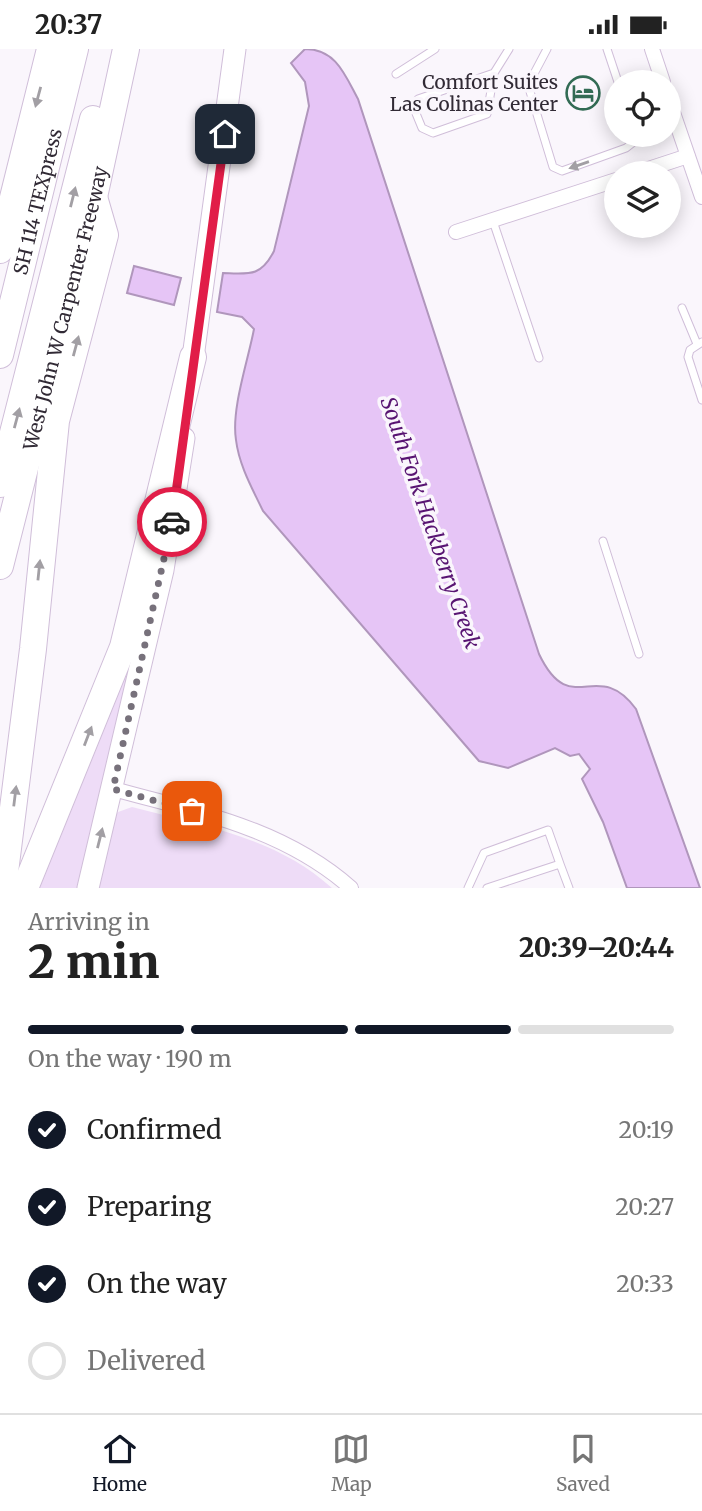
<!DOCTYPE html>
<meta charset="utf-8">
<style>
:root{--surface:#fff;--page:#f6f6f6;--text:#222;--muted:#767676;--line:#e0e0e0;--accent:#111827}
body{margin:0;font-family:Merriweather,serif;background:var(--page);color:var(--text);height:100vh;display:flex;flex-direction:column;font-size:26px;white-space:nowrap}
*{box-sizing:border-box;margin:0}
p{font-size:23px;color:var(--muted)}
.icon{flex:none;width:38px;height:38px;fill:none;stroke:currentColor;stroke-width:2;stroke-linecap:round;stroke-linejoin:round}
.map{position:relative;height:839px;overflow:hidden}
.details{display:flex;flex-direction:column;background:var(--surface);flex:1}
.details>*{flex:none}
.fabs{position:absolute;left:604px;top:21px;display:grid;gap:14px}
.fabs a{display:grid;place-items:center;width:77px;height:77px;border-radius:50%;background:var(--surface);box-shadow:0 4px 18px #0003;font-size:35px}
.pin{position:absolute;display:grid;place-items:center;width:60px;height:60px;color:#fff;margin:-30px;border-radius:14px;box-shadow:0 4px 10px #0006}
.courier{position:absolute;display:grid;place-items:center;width:70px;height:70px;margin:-35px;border:5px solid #e11d48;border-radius:50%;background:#fff;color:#222;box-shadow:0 2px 9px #0007}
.summary em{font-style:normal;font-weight:800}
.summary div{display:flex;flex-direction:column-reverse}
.summary{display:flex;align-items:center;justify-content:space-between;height:119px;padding:0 28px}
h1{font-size:46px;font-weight:800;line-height:52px}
.bar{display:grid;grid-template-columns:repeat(4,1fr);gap:10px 7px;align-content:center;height:84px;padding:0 28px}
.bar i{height:9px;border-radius:5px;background:var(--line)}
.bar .on{background:var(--accent)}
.bar p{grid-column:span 4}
ol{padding:0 28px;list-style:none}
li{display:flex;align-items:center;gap:21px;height:77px}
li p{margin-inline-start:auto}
li .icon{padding:7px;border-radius:50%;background:var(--accent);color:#fff;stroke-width:4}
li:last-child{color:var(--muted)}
li i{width:38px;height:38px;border:4px solid var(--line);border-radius:50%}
.status{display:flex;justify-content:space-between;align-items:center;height:49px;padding:0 35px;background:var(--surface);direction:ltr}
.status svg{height:19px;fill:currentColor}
.menu{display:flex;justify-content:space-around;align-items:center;height:98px;border-top:2px solid var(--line);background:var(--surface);font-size:19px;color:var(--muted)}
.menu a{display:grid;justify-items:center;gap:4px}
.menu .on{color:var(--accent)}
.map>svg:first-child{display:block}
</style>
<div class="status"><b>20:37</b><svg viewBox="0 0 49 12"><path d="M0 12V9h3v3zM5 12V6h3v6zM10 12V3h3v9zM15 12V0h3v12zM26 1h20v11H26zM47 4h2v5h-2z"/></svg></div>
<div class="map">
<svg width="702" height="839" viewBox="0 0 702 839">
<rect width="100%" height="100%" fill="#faf6fc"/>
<path fill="#eedcf7" d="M164,476l-86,363h-41z
M132,758c71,19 144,30 200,81h-237l17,-68 6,-8z"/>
<path fill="#e6c5f6" stroke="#b096bc" stroke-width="2" d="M305,0c31,0 40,26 53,50l181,555c32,67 58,2 97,55l64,179h-73l-24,-66 -21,-43 8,-10 -11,-15 -9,2 -15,-8 -47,20 -29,-7 -216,-250c-11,-23 -24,-46 -27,-71 -5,-31 12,-79 18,-111l-12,-12 -25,-5 6,-39c26,1 38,4 51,-22l35,-145 -4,-24 -14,-19z
M134,217l47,12 -7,27 -47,-12z"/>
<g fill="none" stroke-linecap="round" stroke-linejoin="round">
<defs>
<path id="service" d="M547,0l-19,36 25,82 9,4 64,-23 9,-7 1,-6
M607,0l11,33
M494,24l-76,26 -3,12 7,17 11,5 54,-19 7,-41 15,-24
M396,25l39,-25
M493,172l46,137
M682,259l15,36
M702,293l-12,8 -2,7 14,43
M603,492l36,113
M468,839l16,-35 64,-23 12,34
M487,839l73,-24 9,24"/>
<path id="minor" d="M652,0l11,33
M668,49l34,99
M636,124l52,-17
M456,183l160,-52
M113,740c85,23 170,39 238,99"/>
<path id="secondary" d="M191,323l44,-323
M88,839l75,-318 21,-132"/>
<g id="motorway">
<path d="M0,201l50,-201"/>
<path id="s1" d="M0,306l75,-306"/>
<path d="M0,435l93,-365"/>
<path id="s2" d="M0,517l94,-369 32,-148"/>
<path d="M3,839l30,-239 23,-228 49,-186 -11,-38"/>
<path d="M25,839l98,-241 70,-290"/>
</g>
</defs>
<use href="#service" stroke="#d0bed9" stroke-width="9"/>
<use href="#minor" stroke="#d0bed9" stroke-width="16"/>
<use href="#secondary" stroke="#d0bed9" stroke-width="23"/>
<use href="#motorway" stroke="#d0bed9" stroke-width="28"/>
<use href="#service" stroke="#fff" stroke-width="7"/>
<use href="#minor" stroke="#fff" stroke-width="14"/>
<use href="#secondary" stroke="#fff" stroke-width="21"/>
<use href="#motorway" stroke="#fff" stroke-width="26"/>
</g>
<defs><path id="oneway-solid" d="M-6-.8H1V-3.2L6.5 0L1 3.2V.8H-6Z" transform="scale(1.75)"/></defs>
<g fill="#a29fa4">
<use href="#oneway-solid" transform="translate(38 48) rotate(105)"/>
<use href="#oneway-solid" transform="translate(579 116) rotate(161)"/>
<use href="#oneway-solid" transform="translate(73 148) rotate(-76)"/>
<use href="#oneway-solid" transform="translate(76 297) rotate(-75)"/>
<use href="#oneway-solid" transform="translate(17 369) rotate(-75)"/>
<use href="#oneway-solid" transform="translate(39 521) rotate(-84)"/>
<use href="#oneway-solid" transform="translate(88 687) rotate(-69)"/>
<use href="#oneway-solid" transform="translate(15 747) rotate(-83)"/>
<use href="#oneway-solid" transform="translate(100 789) rotate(-76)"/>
</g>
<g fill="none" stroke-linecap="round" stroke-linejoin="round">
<path stroke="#77717b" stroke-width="7" stroke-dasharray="0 12.6" d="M172,473l-59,267 79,22"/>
<path stroke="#e11d48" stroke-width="9" d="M172,473l53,-388"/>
</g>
<defs>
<symbol id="hotel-ring" viewBox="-11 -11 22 22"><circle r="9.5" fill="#faf6fc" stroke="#326b54" stroke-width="1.5"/><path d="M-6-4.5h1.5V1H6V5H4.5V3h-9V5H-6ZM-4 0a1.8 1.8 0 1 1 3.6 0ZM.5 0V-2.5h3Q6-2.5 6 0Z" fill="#326b54"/></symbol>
</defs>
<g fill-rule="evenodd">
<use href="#hotel-ring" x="564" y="25" width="38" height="38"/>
</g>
<g text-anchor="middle" stroke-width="7" stroke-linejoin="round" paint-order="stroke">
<g font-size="19" fill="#312a35" stroke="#faf6fc" text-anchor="end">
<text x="558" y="40">Comfort Suites<tspan x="558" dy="22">Las Colinas Center</tspan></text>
</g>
<g font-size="19" fill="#312a35" stroke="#faf6fc">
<text dy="7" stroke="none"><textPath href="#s1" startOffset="158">SH 114 TEXpress</textPath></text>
<text dy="7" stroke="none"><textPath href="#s2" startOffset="266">West John W Carpenter Freeway</textPath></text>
</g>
<g font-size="21" font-style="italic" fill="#581472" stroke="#faf6fc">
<text transform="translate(430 474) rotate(71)" y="7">South Fork Hackberry Creek</text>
</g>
</g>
</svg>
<div class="fabs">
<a><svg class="icon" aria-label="locate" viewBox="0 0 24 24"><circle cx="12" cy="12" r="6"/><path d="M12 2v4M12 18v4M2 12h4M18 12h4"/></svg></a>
<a><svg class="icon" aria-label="layers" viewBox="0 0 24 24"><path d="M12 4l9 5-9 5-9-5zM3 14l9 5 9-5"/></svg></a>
</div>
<div class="pin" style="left:192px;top:762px;background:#ea580c"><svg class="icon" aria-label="bag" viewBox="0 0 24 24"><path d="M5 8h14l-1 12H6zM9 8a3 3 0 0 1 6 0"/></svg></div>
<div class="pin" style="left:225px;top:85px;background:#1f2937"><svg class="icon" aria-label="home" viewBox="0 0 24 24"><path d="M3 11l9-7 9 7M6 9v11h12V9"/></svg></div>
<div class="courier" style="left:172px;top:473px"><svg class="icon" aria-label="car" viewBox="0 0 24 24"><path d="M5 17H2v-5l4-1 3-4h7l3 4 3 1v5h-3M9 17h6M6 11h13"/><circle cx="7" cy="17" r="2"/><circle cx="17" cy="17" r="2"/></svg></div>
</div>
<section class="details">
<div class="summary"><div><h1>2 min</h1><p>Arriving in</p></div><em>20:39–20:44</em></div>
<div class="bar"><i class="on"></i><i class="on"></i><i class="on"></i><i></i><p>On the way · 190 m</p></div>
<ol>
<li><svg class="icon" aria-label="check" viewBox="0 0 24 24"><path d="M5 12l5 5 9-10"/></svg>Confirmed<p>20:19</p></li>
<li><svg class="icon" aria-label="check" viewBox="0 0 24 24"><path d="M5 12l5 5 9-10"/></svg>Preparing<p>20:27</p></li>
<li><svg class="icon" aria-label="check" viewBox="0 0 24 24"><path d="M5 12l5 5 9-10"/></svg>On the way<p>20:33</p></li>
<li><i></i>Delivered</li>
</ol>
</section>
<nav class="menu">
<a class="on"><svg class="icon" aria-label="home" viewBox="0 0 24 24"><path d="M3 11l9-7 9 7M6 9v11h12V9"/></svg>Home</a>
<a><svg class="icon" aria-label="map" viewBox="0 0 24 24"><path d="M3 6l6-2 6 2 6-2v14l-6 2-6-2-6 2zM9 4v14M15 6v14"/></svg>Map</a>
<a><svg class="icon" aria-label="saved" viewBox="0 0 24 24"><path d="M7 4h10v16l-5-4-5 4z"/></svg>Saved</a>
</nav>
